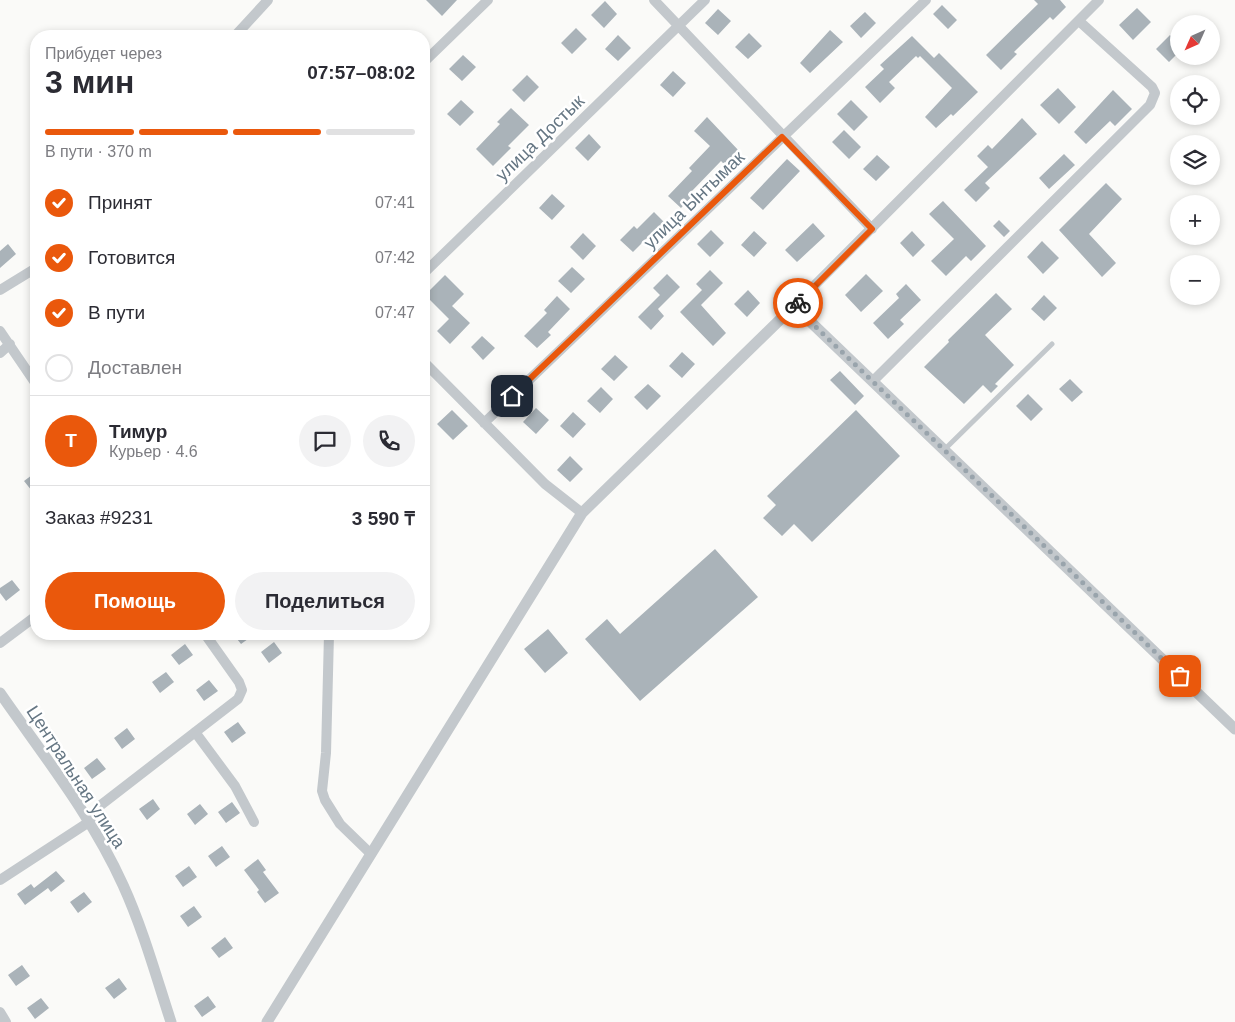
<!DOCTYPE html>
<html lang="ru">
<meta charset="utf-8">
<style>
:root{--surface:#fff;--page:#f2f2f3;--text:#2b2b33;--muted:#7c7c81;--line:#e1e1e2;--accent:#ea580c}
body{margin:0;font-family:Helvetica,sans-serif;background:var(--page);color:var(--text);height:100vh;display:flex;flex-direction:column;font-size:19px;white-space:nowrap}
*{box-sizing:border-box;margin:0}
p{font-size:16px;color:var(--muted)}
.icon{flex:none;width:28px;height:28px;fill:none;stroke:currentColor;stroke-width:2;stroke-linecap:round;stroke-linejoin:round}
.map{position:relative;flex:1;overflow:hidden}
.drawer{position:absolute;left:30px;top:30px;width:400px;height:610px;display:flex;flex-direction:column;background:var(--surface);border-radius:20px;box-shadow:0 2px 8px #0003}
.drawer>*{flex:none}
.needle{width:32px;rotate:225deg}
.tools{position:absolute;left:1170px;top:15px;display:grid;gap:10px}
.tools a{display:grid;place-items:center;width:50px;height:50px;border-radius:50%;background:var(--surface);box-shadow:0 2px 8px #0003;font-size:25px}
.pin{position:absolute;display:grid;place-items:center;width:42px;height:42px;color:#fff;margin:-21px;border-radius:10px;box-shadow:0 2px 8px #0006}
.courier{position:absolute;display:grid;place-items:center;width:50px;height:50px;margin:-25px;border:4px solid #ea580c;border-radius:50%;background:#fff;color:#222;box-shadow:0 1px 6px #0007}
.headline em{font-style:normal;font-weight:600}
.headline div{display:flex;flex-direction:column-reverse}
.headline{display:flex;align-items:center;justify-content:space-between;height:85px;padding:0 15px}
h1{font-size:32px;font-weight:600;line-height:38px}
.bar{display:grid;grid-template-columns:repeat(4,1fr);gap:8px 5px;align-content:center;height:60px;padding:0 15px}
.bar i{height:6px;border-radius:4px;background:var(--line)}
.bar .selected{background:var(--accent)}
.bar p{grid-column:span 4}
.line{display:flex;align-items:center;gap:12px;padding:0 15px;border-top:1px solid var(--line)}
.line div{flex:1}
.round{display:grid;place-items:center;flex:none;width:52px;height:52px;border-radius:26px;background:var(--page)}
ol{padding:0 15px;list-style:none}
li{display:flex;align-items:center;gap:15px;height:55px}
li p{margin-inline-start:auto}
li .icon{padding:5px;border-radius:50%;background:var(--accent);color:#fff;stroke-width:4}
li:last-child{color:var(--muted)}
li i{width:28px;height:28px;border:2px solid var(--line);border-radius:50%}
.cta{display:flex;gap:10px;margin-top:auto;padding:10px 15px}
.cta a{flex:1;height:58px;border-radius:30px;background:var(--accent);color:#fff;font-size:20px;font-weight:600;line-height:58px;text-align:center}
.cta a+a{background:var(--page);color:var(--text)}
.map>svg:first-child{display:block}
</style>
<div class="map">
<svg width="1235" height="1022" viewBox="0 0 1235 1022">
<rect width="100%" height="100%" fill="#fafaf8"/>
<path fill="#aab3b9" d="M426,0h31l-15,16z
M1034,0h26l6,7 -13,13 -3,-3 -36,35 3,2 -16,16 -15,-15 52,-51z
M605,1l12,13 -13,14 -13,-13z
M942,5l15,15 -9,9 -15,-15z
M1137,8l14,14 -18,18 -14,-15z
M718,9l13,12 -13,14 -13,-12z
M865,12l11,11 -15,15 -11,-12z
M576,28l11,11 -15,15 -11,-11z
M830,30l13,12 -33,31 -10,-10z
M749,33l13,13 -14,13 -13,-12z
M618,35l13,13 -13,13 -13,-12z
M1170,35l9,9v8l-10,10 -13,-13z
M912,36l22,22 5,-5 39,39 -25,24 -2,-2 -15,14 -11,-11 27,-29 -32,-32 -2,2 -2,-2 -27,26 6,6 -15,15 -15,-16 19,-18 -4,-4z
M463,55l13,12 -14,14 -13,-12z
M673,71l13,12 -13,14 -13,-12z
M527,75l12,12 -15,15 -12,-12z
M1058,88l18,19 -17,17 -19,-19z
M1113,90l19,19 -17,17 -5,-5 -24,23 -12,-12z
M461,100l13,12 -14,14 -13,-12z
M851,100l17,17 -14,14 -17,-17z
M511,108l18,17 -21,21 3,2 -18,18 -17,-17 24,-25 -3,-2z
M707,117l33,35 -14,14 -5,-5 -30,31 3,2 -13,14 -13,-12 24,-25 -3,-3 21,-22 -16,-15z
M1022,118l15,16 -52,49 5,5 -14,14 -12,-12 24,-23 -11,-11 11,-11 4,4z
M844,130l17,17 -12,12 -17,-17z
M589,134l12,13 -13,14 -13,-13z
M1064,154l11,11 -26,24 -10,-11z
M877,155l13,12 -14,14 -13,-12z
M787,159l13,12 -37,39 -13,-12z
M1106,183l16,16 -33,35 27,29 -14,14 -43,-47z
M552,194l13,12 -13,14 -13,-12z
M943,201l43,45 -15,15 -5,-5 -20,20 -15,-15 23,-22 -25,-25z
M654,212l13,13 -14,14 -3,-4 -17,17 -13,-12 14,-14 3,3z
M999,220l11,11 -6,6 -11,-11z
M813,223l12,13 -28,26 -12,-12z
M711,230l13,13 -14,14 -13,-13z
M754,231l13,12 -13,14 -13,-12z
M912,231l13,14 -12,12 -13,-14z
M583,233l13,13 -13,14 -13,-13z
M1042,241l17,17 -16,16 -16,-17z
M8,244l8,10 -16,14v-17z
M572,267l13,12 -14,14 -13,-12z
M710,270l13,13 -22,22 25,28 -13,13 -33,-34 22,-22 -6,-6z
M667,274l13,13 -22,22 6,7 -13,14 -13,-13 22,-22 -7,-7z
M866,274l17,17 -22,21 -16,-17z
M445,275l19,19 -12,12 18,17 -20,21 -13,-13 12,-12 -24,-24z
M906,284l15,16 -21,20 4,4 -16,15 -15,-16 26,-25 -3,-4z
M748,290l12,13 -13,14 -13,-13z
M996,293l16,16 -27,26 29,30 -19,19 3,2 -7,7 -8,-8 -19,19 -40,-37 25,-25 -1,-2z
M1044,295l13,13 -13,13 -13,-12z
M557,296l13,13 -22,23 3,3 -14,13 -13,-12 23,-23 -3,-3z
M482,336l13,12 -12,12 -12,-13z
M682,352l13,12 -13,14 -13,-12z
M615,355l13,12 -14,14 -13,-12z
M840,371l24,25 -9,9 -25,-25z
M1070,379l13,13 -11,10 -13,-13z
M648,384l13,12 -14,14 -13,-13z
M601,387l12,12 -13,14 -13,-12z
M1028,394l15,15 -12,12 -15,-15z
M536,408l13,12 -13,14 -13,-12z
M452,410l16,16 -15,14 -16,-16z
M856,410l44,46 -88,86 -18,-18 -12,12 -19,-18 13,-13 -9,-9z
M573,412l13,12 -13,14 -13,-12z
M570,456l13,13 -13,13 -13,-12z
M36,472v24l-12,-15z
M715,549l43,48 -118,104 -55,-62 22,-20 13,15z
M12,580l8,10 -14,11 -6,-8v-5z
M548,629l20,24 -23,20 -21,-24z
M233,634h22l-14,10z
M274,642l8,11 -13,10 -8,-11z
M185,644l8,11 -14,10 -8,-10z
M166,672l8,10 -14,11 -8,-11z
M209,680l9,11 -14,10 -8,-11z
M238,722l8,11 -14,10 -8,-11z
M127,728l8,11 -13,10 -8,-11z
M97,758l9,11 -14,10 -8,-11z
M153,799l7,10 -13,11 -8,-11z
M232,802l8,11 -14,10 -8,-11z
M200,804l8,10 -13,11 -8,-11z
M222,846l8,11 -14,10 -8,-11z
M258,859l8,11 -3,2 16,21 -14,10 -8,-11 2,-2 -15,-20z
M189,866l8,11 -14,10 -8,-11z
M56,871l9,10 -14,11 -3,-4 -23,17 -8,-11 14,-10 3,4z
M84,892l8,10 -14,11 -8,-11z
M194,906l8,11 -14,10 -8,-11z
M225,937l8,11 -14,10 -8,-10z
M22,965l8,11 -14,10 -8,-11z
M119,978l8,11 -13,10 -9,-11z
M208,996l8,11 -14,10 -8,-11z
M41,998l8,10 -14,11 -8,-11z"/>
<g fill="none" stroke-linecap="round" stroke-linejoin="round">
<path stroke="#c3c8cc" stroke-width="5" d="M944,450l108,-106"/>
<path stroke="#c3c8cc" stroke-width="10" d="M654,0l218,229
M235,36l33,-36
M424,62l64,-62
M424,273l281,-273
M0,290l36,-22
M794,306l305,-306
M0,331l36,53
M0,353l10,-9
M424,362l121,122 37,29
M873,381l277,-276 5,-12 -3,-6 -73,-66
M484,423l442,-423
M329,634l-3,119 -4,38 3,9 15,24 31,30
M0,643l36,-27
M195,732l40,54 19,36
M0,880l89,-58 8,-14 141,-109 4,-9 -3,-8 -34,-48
M0,1012l6,10"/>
<path stroke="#c3c8cc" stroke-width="11" d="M0,693c43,62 92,123 123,192 20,44 33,91 48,137
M267,1022l315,-509 212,-207 441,423"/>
</g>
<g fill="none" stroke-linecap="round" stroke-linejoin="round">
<path stroke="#99a4ac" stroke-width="5" stroke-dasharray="0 9" d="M798,303l-4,3 386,370"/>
<path stroke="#ea580c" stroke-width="6" d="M512,396l270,-259 90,92 -74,74"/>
</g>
<g text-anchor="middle" stroke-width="5" stroke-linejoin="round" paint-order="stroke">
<g font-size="18" fill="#657683" stroke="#fff">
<text transform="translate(540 138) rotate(-44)" y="6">улица Достык</text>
<text transform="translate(694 200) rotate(-44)" y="6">улица Ынтымак</text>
<text transform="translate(76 777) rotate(57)" y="6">Центральная улица</text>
</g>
</g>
</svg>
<div class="tools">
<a><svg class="needle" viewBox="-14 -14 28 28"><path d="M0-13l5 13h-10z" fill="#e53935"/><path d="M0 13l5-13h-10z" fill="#7c7c81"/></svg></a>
<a><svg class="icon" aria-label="locate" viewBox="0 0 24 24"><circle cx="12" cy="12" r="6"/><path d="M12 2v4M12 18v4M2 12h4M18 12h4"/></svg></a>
<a><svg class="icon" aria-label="layers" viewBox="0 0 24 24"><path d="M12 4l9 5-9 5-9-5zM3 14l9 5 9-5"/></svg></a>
<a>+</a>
<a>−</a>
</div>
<div class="pin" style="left:1180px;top:676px;background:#ea580c"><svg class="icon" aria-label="bag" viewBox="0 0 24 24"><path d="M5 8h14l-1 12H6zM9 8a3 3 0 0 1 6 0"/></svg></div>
<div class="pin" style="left:512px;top:396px;background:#1f2937"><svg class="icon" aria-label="home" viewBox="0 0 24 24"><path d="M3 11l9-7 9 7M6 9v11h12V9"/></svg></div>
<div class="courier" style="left:798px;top:303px"><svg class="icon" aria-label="bike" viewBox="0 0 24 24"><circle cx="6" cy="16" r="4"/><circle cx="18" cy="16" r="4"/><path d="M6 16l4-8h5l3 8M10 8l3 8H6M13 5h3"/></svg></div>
<section class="drawer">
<div class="headline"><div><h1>3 мин</h1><p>Прибудет через</p></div><em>07:57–08:02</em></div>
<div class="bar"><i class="selected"></i><i class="selected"></i><i class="selected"></i><i></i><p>В пути · 370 m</p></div>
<ol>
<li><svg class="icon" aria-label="check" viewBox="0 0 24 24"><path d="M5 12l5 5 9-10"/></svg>Принят<p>07:41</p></li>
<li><svg class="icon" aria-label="check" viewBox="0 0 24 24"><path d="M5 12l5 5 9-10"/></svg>Готовится<p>07:42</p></li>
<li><svg class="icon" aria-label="check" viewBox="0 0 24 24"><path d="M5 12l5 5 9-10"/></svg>В пути<p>07:47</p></li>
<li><i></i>Доставлен</li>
</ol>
<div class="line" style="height:90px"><b class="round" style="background:var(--accent);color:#fff">Т</b><div><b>Тимур</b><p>Курьер · 4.6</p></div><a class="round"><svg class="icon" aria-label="chat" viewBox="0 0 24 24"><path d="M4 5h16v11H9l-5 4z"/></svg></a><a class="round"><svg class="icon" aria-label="phone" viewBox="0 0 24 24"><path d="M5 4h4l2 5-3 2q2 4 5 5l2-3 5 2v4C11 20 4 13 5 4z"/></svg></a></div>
<div class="line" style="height:65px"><div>Заказ #9231</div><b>3 590 ₸</b></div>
<div class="cta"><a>Помощь</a><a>Поделиться</a></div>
</section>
</div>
